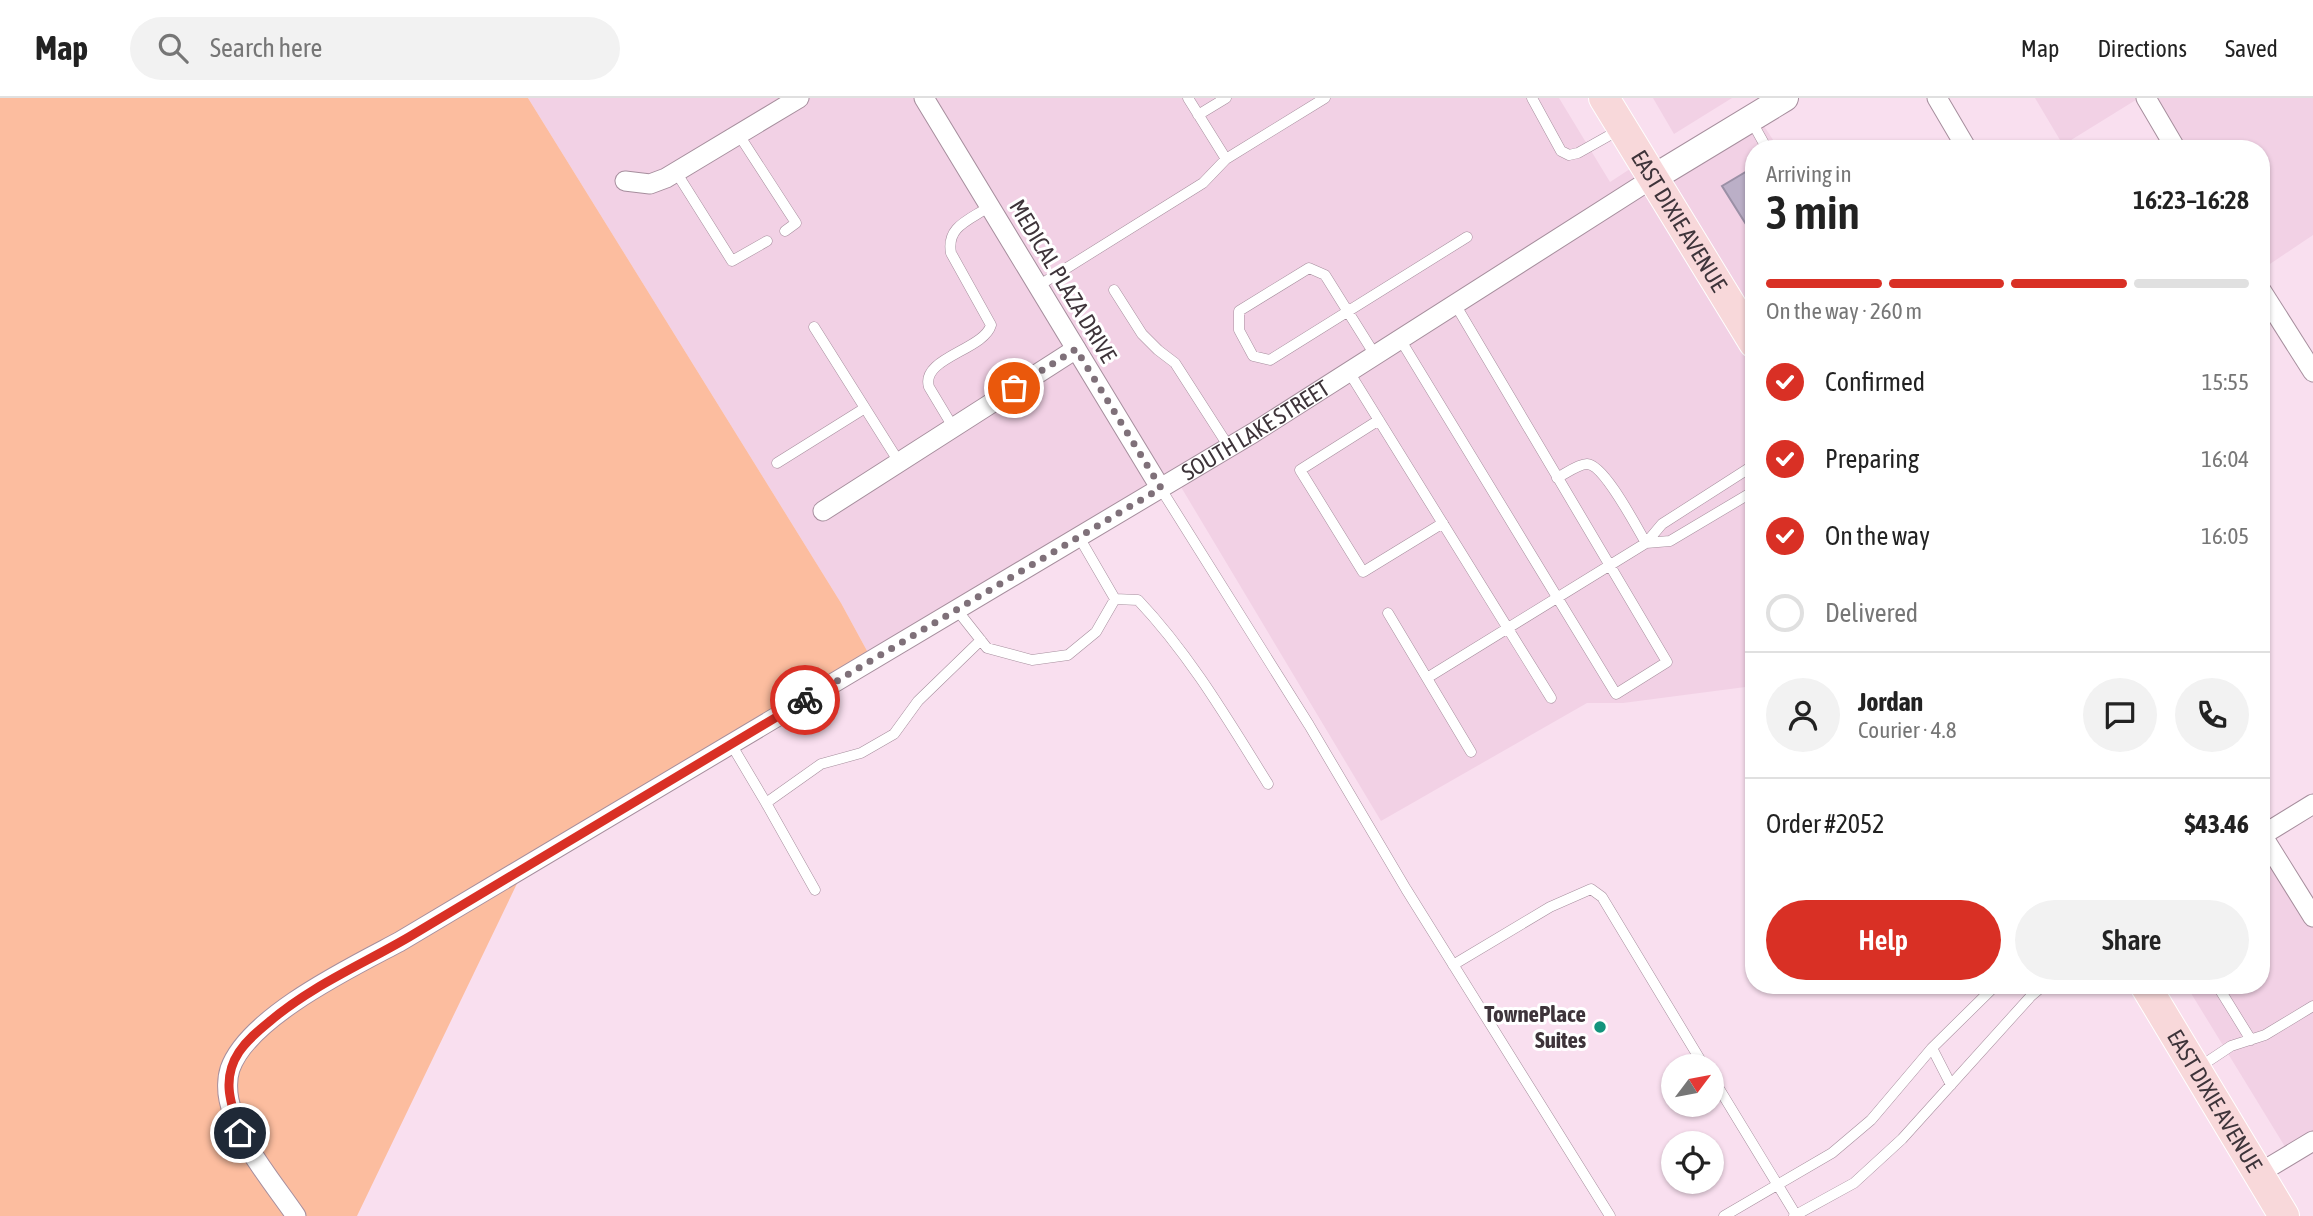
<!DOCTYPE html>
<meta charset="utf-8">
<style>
:root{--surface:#fff;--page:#f2f2f2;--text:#222;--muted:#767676;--line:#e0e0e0;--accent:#d93025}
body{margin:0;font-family:"Asap Condensed",sans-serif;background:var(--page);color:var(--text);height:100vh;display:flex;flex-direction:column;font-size:26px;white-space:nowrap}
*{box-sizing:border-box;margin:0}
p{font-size:23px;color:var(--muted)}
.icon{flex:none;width:38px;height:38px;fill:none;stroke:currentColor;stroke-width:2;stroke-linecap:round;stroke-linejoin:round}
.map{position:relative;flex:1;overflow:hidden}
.side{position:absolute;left:1745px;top:42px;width:525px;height:854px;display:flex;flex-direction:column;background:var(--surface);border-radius:28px;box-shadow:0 2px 5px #0004}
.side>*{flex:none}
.needle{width:46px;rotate:58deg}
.tools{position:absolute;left:1661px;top:956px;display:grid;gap:14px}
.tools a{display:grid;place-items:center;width:63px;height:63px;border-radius:50%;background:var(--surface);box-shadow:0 2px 5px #0004;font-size:35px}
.pin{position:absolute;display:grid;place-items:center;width:60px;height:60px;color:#fff;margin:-30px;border:4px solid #fff;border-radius:50%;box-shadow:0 2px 7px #0007}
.courier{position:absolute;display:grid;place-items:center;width:70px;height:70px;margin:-35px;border:5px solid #d93025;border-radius:50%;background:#fff;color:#222;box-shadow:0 2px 9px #0007}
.headline em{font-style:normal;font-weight:600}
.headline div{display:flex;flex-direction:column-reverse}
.headline{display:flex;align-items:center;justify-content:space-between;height:119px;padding:0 21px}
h1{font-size:46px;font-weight:600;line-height:52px}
.bar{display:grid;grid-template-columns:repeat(4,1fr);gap:10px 7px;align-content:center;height:84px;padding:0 21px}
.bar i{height:9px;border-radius:5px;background:var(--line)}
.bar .current{background:var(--accent)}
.bar p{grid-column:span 4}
.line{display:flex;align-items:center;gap:18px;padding:0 21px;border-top:2px solid var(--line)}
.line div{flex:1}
.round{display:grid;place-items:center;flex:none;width:74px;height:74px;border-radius:37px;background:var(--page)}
ol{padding:0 21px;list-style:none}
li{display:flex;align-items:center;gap:21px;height:77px}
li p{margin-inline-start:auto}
li .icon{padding:7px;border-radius:50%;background:var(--accent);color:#fff;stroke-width:4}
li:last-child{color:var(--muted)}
li i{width:38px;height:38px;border:4px solid var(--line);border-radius:50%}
.primary-button{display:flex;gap:14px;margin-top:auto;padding:14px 21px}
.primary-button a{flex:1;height:80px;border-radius:42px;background:var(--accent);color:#fff;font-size:28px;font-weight:600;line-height:80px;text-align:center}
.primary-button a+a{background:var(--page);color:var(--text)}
header{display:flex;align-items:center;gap:42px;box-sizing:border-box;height:98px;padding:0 35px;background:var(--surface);border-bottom:2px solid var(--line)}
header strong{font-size:33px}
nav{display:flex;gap:38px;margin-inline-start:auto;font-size:24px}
.search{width:490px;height:63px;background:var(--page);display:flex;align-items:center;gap:18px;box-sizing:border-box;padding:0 24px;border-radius:38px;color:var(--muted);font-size:26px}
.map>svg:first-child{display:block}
</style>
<header>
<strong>Map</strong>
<div class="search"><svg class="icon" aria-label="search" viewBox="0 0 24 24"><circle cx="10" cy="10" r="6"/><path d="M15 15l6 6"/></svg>Search here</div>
<nav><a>Map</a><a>Directions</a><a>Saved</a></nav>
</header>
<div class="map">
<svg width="2313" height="1118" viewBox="0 0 2313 1118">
<rect width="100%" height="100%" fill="#f9dfef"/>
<path fill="#f2d1e5" d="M528,0h1031l51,84 23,-15 120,197v322l-130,17h-36l-206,118 -206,-344 -303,183 -31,-57z
M1653,0h79l-58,36z
M2035,0h104l-76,47z
M2154,0h159v137l-52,35v-121h-77z
M1762,25l17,26h-25l-1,172 -86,-141z
M2261,745l52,69v222l-26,16 -101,-165h75z"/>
<path fill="#fcbd9f" d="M0,0h528l313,505 31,57 -347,207 -168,349h-357z"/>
<path fill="#bbafc7" stroke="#9b90a6" stroke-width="2" d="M1754,69v70l-32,-51z"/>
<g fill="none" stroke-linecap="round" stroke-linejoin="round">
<defs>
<path id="lane" d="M1188,0l38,61
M1532,0l29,53 8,4 9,-2 41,-23
M1198,17l28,-17
M1752,24l15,27
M739,37l57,88 -11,8
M676,74l56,89 35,-20
M1038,188l165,-103 23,-24 99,-61
M1114,192l28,44 16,16 17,13 54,84
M814,229l85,135
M1400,241l216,355 51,-32 -212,-358
M1375,257l-50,-80 -16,-7 -70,43v19l14,26 17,4 197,-123
M1349,274l202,326
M1379,322l-79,50 63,102 80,-49
M953,329l-24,-40c-9,-29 55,-37 62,-62l-40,-72c-5,-27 19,-33 39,-47
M777,365l88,-55
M1754,367l-92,59 -16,19 24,-2 84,-50
M1161,391l148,236 97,164 204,327
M1115,501l23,1c52,55 90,120 130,184
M957,512l30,38 45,12 36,-5 28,-23 19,-33 -36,-62
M1388,515l83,139
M1427,580l219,-135c-9,-15 -42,-79 -59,-79 -9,0 -22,10 -30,14
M731,646l35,59
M815,792l-49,-87 55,-39 40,-11 33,-19 24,-33 63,-61
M1453,867l97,-58 41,-18 11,8 102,169
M2217,887l34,55
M1932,950l19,37
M2198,970l33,-22 34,-11 48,-29
M1712,979l84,138
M1724,1118l108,-63 39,-33 61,-72 64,-63
M1794,1118l60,-33 48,-44 129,-143 13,-11"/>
<g id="street">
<path d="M924,0l237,391"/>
<path d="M1937,0l30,51"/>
<path d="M2146,0l30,51"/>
<path d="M625,83l25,3 16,-6 133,-80"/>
<path d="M2261,192l52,82"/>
<path d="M823,413l253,-162"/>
<path d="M2262,737l51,82"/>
<path d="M2261,738l52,-32"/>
<path d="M2258,1076l55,-33"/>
<path id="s1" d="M296,1118c-23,-34 -59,-75 -67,-116 -2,-9 -2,-22 1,-31 18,-52 122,-102 169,-127l854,-509 400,-255"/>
</g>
<path id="secondary" d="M1653,80l132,-80"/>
<g id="primary">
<path id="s2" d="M1604,0l150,245"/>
<path id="s3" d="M2145,887l139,231"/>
</g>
</defs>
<use href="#lane" stroke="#a68e9d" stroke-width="11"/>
<use href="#street" stroke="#a68e9d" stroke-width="21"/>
<use href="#secondary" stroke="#a68e9d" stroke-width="28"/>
<use href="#primary" stroke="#fff" stroke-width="32"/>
<use href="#lane" stroke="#fff" stroke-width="10"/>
<use href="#street" stroke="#fff" stroke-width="19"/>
<use href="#secondary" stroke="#fff" stroke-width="26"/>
<use href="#primary" stroke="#f8d8da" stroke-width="30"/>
</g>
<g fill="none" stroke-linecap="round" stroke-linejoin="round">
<path stroke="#7f7079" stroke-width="7" stroke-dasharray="0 12.6" d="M805,602l356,-212 -85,-139 -62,39"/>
<path stroke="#d93025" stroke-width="9" d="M240,1035c-9,-29 -19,-54 -1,-81 8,-12 19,-21 30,-30 42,-36 92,-57 140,-85 132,-79 264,-158 396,-237"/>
</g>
<circle fill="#13947d" stroke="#fff" stroke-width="2.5" cx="1600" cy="929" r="7"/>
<g text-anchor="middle" stroke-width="6" stroke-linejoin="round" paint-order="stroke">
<g font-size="23" fill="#3e343a" stroke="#fff">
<text dy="8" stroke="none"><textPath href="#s2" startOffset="144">EAST DIXIE AVENUE</textPath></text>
<text transform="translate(1063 183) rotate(59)" y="8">MEDICAL PLAZA DRIVE</text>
<text dy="8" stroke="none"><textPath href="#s1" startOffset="1379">SOUTH LAKE STREET</textPath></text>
<text dy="8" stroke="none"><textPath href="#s3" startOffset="135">EAST DIXIE AVENUE</textPath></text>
</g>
<g font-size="23" font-weight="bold" fill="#3e343a" stroke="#fff" text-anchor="end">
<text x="1586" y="924">TownePlace<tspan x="1586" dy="26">Suites</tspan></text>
</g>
</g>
</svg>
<div class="tools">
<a><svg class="needle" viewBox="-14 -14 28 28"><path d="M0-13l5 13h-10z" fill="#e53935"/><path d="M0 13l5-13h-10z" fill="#767676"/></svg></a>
<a><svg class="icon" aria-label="locate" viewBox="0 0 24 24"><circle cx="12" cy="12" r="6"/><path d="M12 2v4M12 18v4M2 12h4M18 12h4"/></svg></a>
</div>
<div class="pin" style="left:1014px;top:290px;background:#ea580c"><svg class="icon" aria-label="bag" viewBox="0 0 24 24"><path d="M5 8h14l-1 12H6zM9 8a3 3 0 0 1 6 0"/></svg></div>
<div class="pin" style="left:240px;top:1035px;background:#1f2937"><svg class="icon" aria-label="home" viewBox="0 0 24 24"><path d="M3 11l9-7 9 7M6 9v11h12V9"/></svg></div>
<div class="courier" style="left:805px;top:602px"><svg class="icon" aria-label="bike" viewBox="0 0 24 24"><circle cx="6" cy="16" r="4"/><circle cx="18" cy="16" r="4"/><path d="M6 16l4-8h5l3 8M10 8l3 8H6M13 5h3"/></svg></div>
<section class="side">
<div class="headline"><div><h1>3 min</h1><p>Arriving in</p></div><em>16:23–16:28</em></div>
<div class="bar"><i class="current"></i><i class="current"></i><i class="current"></i><i></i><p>On the way · 260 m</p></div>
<ol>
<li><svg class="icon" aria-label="check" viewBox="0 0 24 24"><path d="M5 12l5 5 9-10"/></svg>Confirmed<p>15:55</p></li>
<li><svg class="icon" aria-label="check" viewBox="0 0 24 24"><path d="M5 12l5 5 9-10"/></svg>Preparing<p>16:04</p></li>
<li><svg class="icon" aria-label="check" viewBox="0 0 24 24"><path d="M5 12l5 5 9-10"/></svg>On the way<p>16:05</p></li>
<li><i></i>Delivered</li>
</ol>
<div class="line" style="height:126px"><a class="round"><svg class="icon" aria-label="person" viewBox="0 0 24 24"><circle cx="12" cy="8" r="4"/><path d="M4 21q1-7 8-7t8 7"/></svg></a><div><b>Jordan</b><p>Courier · 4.8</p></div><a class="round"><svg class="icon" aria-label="chat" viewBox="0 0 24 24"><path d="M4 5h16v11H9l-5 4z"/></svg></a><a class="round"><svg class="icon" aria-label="phone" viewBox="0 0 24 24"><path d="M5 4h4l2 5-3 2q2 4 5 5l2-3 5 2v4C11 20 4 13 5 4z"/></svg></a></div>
<div class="line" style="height:91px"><div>Order #2052</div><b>$43.46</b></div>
<div class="primary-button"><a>Help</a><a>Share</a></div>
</section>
</div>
